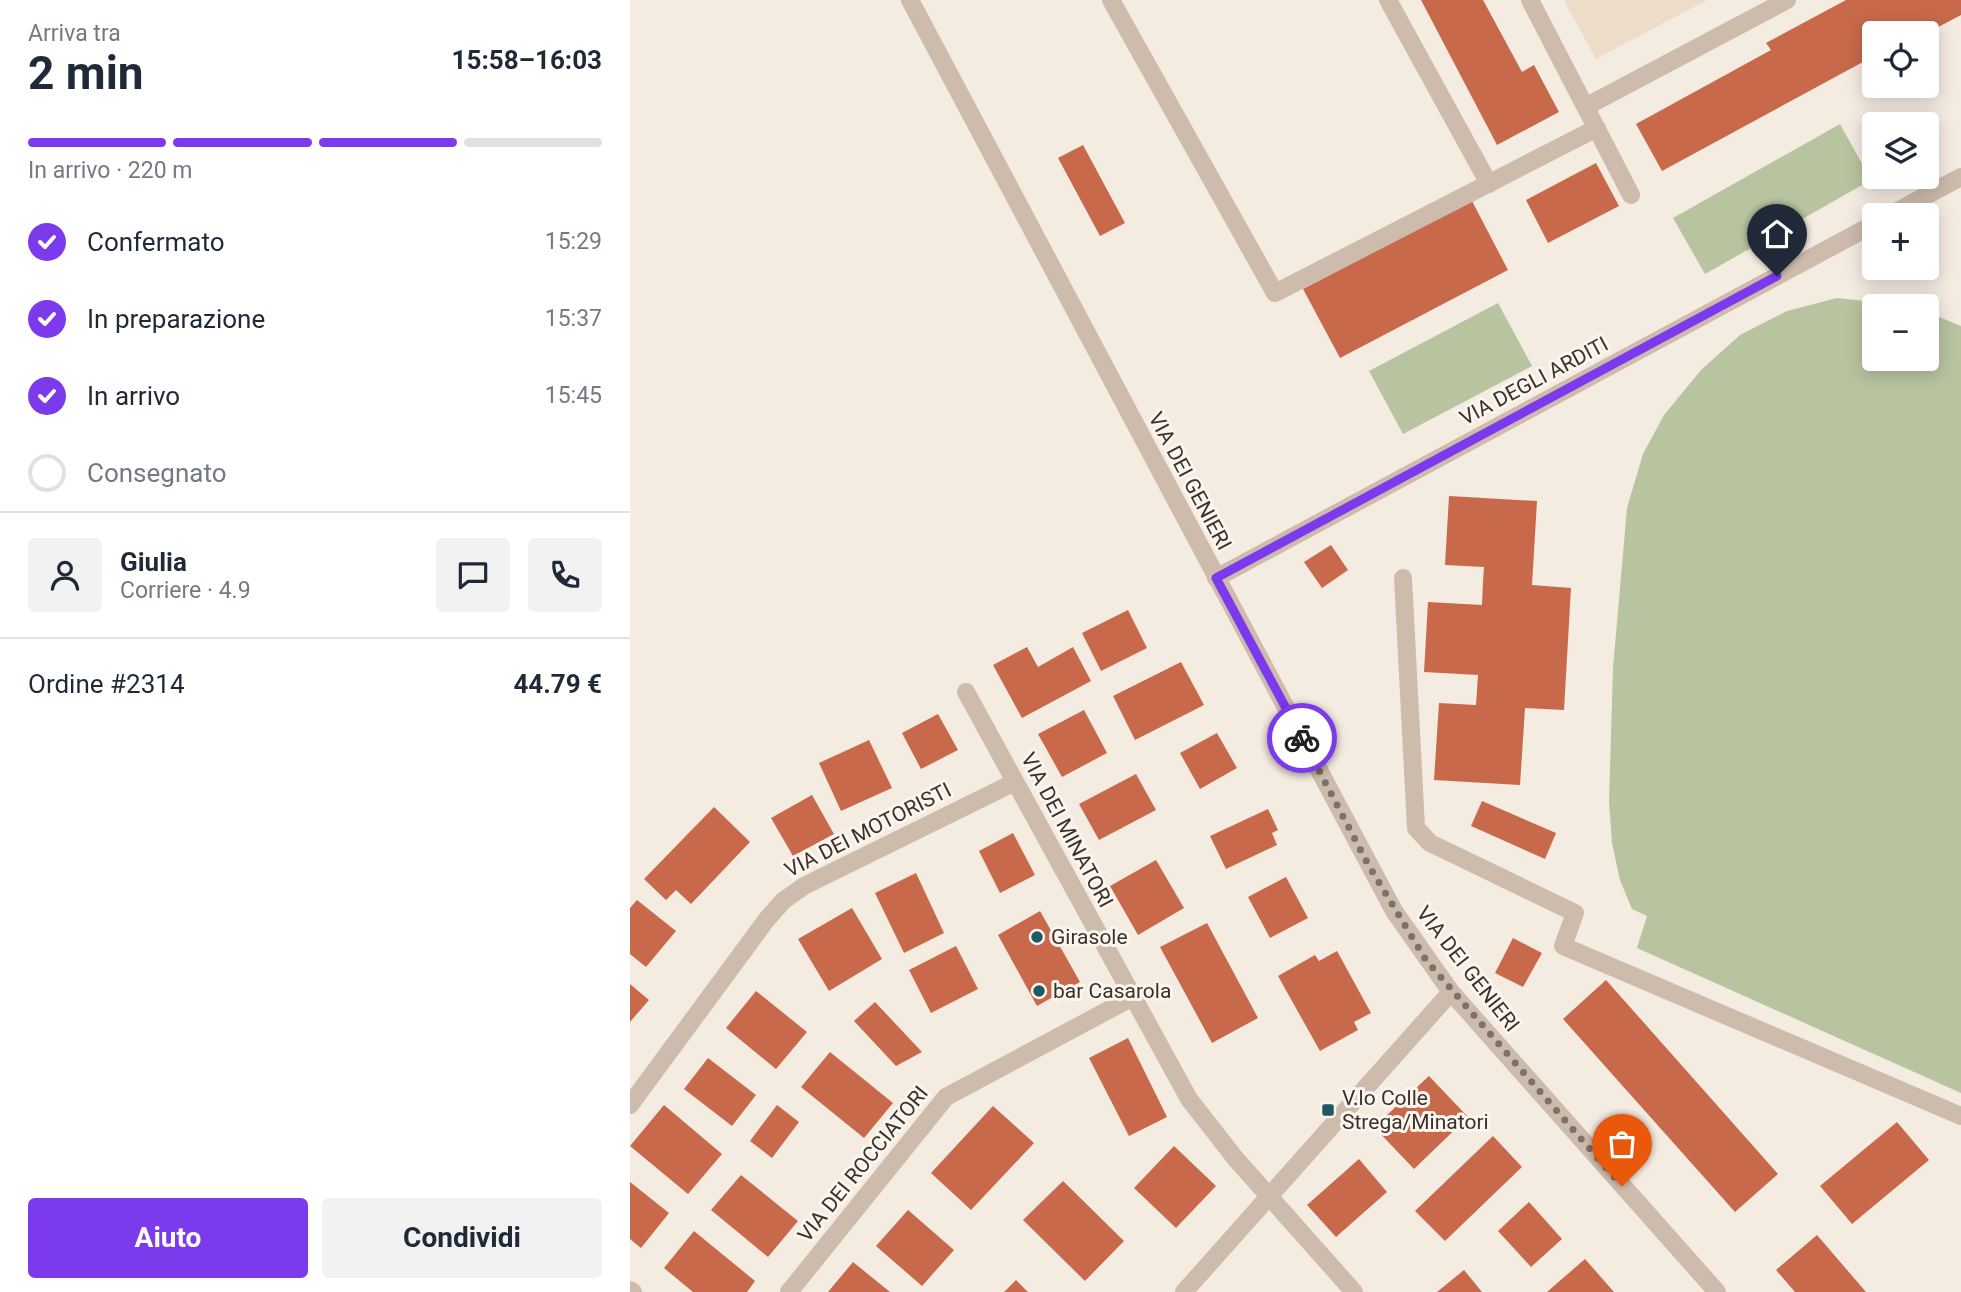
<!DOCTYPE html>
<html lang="it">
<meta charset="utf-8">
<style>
:root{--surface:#fff;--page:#f2f2f3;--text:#1f2937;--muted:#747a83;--line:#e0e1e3;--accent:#7c3aed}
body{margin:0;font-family:Roboto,sans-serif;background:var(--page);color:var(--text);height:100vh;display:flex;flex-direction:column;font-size:26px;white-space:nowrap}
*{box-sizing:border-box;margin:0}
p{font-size:23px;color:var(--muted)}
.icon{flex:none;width:38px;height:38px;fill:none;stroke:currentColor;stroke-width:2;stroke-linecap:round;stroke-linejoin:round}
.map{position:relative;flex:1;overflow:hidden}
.sheet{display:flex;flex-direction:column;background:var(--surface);width:630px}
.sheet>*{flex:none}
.tools{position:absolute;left:1232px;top:21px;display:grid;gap:14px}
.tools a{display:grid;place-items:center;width:77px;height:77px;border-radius:7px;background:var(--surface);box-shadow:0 4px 18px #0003;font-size:35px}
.pin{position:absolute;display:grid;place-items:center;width:60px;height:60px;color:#fff;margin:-72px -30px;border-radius:50% 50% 50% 0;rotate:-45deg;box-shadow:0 0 7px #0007}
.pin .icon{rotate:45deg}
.courier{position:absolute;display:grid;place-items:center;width:70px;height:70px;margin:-35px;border:5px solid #7c3aed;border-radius:50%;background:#fff;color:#222;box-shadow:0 2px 9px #0007}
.overview em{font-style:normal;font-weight:700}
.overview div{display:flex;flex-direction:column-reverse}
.overview{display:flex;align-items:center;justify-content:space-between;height:119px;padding:0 28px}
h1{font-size:46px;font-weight:700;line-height:52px}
.bar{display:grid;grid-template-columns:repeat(4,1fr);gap:10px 7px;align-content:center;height:84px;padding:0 28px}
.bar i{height:9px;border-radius:5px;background:var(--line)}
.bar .selected{background:var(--accent)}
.bar p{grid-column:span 4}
.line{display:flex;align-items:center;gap:18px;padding:0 28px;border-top:2px solid var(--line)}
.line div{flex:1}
.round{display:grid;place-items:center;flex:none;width:74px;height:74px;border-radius:7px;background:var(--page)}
ol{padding:0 28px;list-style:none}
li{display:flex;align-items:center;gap:21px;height:77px}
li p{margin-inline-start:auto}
li .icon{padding:7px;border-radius:50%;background:var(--accent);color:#fff;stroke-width:4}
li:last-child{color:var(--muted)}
li i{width:38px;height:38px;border:4px solid var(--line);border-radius:50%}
.primary-button{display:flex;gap:14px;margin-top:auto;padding:14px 28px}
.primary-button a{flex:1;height:80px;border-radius:7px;background:var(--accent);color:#fff;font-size:28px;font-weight:700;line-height:80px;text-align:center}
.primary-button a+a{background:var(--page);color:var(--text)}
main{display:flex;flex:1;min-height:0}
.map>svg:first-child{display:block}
</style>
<main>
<section class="sheet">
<div class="overview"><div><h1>2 min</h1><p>Arriva tra</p></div><em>15:58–16:03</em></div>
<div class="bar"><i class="selected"></i><i class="selected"></i><i class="selected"></i><i></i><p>In arrivo · 220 m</p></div>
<ol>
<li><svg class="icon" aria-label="check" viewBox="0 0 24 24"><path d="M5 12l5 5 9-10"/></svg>Confermato<p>15:29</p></li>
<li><svg class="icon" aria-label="check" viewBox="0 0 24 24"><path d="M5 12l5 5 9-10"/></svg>In preparazione<p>15:37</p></li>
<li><svg class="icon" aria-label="check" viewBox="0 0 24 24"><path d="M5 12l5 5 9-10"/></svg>In arrivo<p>15:45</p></li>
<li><i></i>Consegnato</li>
</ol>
<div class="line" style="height:126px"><a class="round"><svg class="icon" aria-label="person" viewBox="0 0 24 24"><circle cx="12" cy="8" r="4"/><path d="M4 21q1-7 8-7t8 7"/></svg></a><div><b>Giulia</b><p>Corriere · 4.9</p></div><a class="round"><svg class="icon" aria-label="chat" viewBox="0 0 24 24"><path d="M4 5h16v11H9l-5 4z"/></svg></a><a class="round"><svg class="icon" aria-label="phone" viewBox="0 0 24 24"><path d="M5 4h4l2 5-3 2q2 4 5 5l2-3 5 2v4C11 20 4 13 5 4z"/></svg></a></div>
<div class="line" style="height:91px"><div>Ordine #2314</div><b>44.79 €</b></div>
<div class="primary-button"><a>Aiuto</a><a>Condividi</a></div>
</section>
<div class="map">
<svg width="1331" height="1292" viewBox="0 0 1331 1292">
<rect width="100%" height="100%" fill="#f4ebe1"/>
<path fill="#b8c4a0" d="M1210,124l31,56 -166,94 -32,-56z
M1207,298l74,8h-37v53h53v-47l34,14v767l-324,-145 10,-32 -15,-7 -12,-29 -8,-37 -3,-41 4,-134 14,-160 16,-54 21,-39 37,-45 39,-35 47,-24z
M868,303l34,63 -129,68 -34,-63z"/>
<path fill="#ecdcc8" d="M934,0h143l-111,59z"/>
<path fill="#c8694b" d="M791,0h62l39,72 12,-7 25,47 -62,33z
M1216,0h115v15l-34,18h-53v23l-212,115 -26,-47 135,-74 -5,-7z
M453,145l42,78 -25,13 -42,-78z
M966,163l23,43 -71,37 -22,-43z
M842,201l36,69 -168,88 -37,-69z
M819,496l88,5 -5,84 39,3 -7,122 -39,-2 -5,77 -86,-5 5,-77 37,2 2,-30 -54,-3 4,-70 54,3 1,-23 1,-15 -39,-2z
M701,545l17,25 -26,18 -18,-26z
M498,610l19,38 -46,23 -19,-38z
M397,647l11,20 35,-20 18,34 -69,37 -29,-53z
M551,662l23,43 -69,35 -22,-44z
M454,710l23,43 -45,24 -24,-43z
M308,714l20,36 -37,19 -19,-36z
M587,733l20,35 -37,21 -20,-36z
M239,740l23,48 -51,23 -22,-48z
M506,774l20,36 -57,30 -20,-36z
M182,795l22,39 -41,22 -22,-38z
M852,801l74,32 -11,26 -74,-33z
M84,807l36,35 -59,62 -15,-14 -10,10 -22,-21z
M638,809l10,21 -6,3 5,12 -51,24 -16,-33z
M383,833l22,42 -35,18 -21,-42z
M526,860l28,48 -46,27 -28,-49z
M286,873l28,60 -40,20 -29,-60z
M656,877l22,41 -38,20 -22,-41z
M7,900l39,31 -30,36 -16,-13v-46z
M222,908l30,51 -53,32 -31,-52z
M410,911l40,71 -43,24 -39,-71z
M577,923l51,95 -46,25 -52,-96z
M883,938l29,15 -19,34 -28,-14z
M326,946l22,43 -47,24 -22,-43z
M707,951l34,62 -17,9 4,8 -38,21 -42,-75 37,-21 4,6z
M976,980l172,194 -43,38 -172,-193z
M0,984l19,16 -19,22z
M126,991l51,41 -31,37 -50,-41z
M245,1002l47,50 -26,14 -42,-45z
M498,1038l39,79 -38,19 -40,-78z
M200,1052l63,51 -29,35 -63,-51z
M78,1058l48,37 -24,31 -48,-37z
M799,1076l39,41 -54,52 -40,-42z
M34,1105l58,49 -34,40 -58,-48z
M147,1105l22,17 -27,36 -22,-17z
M363,1106l41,37 -63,67 -40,-37z
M1267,1122l32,38 -77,64 -32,-38z
M863,1136l29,31 -77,74 -30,-30z
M544,1146l42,40 -40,42 -42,-40z
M729,1159l28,33 -51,45 -29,-32z
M111,1175l57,46 -30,36 -57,-47z
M433,1181l61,60 -39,40 -62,-61z
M0,1182l39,31 -28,35 -11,-9z
M899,1202l33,37 -31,28 -33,-36z
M278,1210l46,40 -32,36 -46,-40z
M64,1231l61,50 -8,11h-54l-29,-24z
M1187,1235l49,57h-71l-19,-22z
M955,1259l29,33h-67z
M223,1262l37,30h-62z
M834,1270l18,22h-45z
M386,1280l12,12h-24z"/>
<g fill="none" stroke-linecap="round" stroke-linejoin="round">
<path stroke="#cdbbac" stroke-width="18" d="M280,0l484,911 57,81 266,300
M481,0l164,293 322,-165
M758,0l101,184
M900,0l101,195
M957,106l200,-106
M1260,215l71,-38
M586,578l658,-354
M773,578l13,250 14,15 145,70 -12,33 398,170
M336,692l223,407 46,59 119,134
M0,1105l137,-186 16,-18 21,-15 211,-104
M0,1290l3,2
M159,1292l157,-195 185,-99
M554,1292l267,-300"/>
</g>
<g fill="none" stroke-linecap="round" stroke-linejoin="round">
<path stroke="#7c716b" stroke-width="7" stroke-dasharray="0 12.6" d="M672,738l67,128 57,94 196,226"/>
<path stroke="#7c3aed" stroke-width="9" d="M672,738l-86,-160 561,-302"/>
</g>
<g fill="#1f5a5e" stroke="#fbf5ee" stroke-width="2.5">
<circle cx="407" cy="937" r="7"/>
<circle cx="409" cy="991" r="7"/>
<rect x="691" y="1103" width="14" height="14" rx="3.5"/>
</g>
<g text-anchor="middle" stroke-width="6" stroke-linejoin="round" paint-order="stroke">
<g font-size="21" fill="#3b302b" stroke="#fbf5ee">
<text transform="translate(904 381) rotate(-28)" y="7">VIA DEGLI ARDITI</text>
<text transform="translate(560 481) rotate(62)" y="7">VIA DEI GENIERI</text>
<text transform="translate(238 830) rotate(-27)" y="7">VIA DEI MOTORISTI</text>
<text transform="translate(437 830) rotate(62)" y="7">VIA DEI MINATORI</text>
<text transform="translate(838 969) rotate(52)" y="7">VIA DEI GENIERI</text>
<text transform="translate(233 1164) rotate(-51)" y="7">VIA DEI ROCCIATORI</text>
</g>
<g font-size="21" fill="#3b302b" stroke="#fbf5ee" text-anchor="start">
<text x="421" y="944">Girasole</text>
<text x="423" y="998">bar Casarola</text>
<text x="712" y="1105">V.lo Colle<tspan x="712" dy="24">Strega/Minatori</tspan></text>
</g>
</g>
</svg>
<div class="tools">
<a><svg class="icon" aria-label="locate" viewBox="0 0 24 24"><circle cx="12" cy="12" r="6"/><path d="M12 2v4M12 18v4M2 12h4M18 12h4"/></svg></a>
<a><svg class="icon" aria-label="layers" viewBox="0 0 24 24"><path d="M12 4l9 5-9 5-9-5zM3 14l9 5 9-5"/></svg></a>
<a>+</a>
<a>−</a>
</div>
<div class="pin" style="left:992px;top:1186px;background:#ea580c"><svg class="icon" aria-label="bag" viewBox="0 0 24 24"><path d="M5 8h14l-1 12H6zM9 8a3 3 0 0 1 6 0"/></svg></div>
<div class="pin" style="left:1147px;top:276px;background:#1f2937"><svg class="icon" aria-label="home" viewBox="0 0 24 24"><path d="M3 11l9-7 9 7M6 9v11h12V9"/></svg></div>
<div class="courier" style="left:672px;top:738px"><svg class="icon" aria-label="bike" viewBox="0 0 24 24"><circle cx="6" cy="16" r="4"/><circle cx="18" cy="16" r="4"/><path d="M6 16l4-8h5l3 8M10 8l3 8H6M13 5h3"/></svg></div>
</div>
</main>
